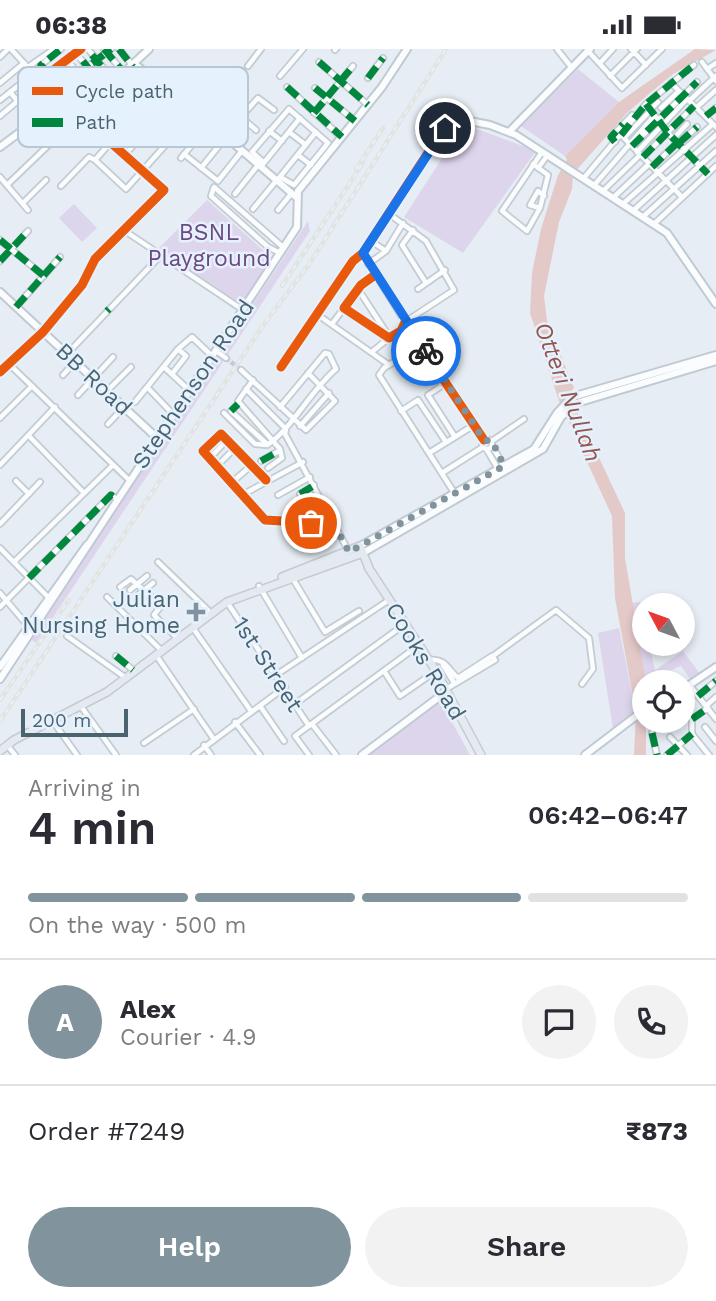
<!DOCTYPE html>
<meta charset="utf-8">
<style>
:root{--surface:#fff;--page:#f2f2f3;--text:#2b2b33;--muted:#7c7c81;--line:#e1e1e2;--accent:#81949e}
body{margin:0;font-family:"Work Sans",sans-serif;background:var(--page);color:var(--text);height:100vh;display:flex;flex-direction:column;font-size:26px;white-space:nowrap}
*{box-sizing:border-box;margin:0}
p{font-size:23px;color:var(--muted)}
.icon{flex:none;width:38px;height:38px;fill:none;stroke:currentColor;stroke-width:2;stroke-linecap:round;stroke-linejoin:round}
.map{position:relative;height:706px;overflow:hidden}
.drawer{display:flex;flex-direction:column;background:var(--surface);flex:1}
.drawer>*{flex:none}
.needle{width:46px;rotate:311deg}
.buttons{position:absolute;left:632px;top:544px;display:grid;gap:14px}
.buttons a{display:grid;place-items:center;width:63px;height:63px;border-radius:50%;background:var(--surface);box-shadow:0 4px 10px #0003;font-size:35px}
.scale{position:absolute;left:21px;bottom:18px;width:107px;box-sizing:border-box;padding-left:7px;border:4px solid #4a646f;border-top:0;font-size:19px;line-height:24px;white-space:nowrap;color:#4a646f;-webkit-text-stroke:5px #e6f1fe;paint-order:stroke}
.pin{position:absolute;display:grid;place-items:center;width:60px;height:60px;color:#fff;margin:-30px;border:4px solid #fff;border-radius:50%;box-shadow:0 2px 7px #0007}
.courier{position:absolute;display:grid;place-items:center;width:70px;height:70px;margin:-35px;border:5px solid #1a73e8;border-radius:50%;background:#fff;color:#222;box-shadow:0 2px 9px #0007}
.overview em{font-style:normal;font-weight:600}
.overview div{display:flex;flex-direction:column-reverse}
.overview{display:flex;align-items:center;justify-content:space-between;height:119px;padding:0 28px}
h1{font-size:46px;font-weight:600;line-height:52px}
.bar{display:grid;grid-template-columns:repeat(4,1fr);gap:10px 7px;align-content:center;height:84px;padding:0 28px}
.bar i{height:9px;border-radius:5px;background:var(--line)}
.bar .selected{background:var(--accent)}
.bar p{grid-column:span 4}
.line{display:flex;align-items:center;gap:18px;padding:0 28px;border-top:2px solid var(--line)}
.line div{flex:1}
.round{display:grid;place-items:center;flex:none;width:74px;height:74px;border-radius:37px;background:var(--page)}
.primary-button{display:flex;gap:14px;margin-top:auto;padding:14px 28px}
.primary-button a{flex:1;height:80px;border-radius:42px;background:var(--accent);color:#fff;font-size:28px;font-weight:600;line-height:80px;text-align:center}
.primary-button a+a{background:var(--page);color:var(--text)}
.status{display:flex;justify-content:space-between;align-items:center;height:49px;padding:0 35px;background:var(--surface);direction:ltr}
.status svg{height:19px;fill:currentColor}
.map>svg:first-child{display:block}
</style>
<div class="status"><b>06:38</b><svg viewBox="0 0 49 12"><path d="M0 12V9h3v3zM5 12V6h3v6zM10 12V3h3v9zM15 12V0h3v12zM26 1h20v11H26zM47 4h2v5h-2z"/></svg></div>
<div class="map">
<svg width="716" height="706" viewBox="0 0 716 706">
<rect width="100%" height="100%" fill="#e7edf4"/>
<path fill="#ddd5ec" d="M578,20l41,33 -54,54 -44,-30z
M464,75l72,27 -73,102 -59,-36z
M207,151l65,58 -31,48 -82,-58z
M74,155l23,24 -15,14 -23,-24z
M308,172l2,10 -274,412 -6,-4z
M642,553l2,42h5l6,26 28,-19 18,24 -9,7 -11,-16 -12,5 1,2 -15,9h-9l-15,-79z
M619,579l17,85 -23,16 -15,-96z
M440,651l30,55h-104z"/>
<path fill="#e4c9c9" d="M695,0l21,1 -43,24 -23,19 -23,20 -54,61 -1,15 -13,33 -15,74 3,25 27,67 -5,6 56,119v45l21,124v73h-12l2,-42 -21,-115 -3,-82 -53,-115 -29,-88 2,-40 9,-44 17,-54 9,-15 -2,-4 54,-54z"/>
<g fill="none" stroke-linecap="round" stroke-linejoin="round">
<path stroke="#c0cbd3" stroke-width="4.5" stroke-dasharray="4.5 2" stroke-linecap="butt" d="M226,309l15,12"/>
<defs>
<path id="street" d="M11,0l31,34 14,22
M88,0l27,33
M104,0l20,24
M119,0l14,17
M557,0l15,19
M631,0l15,16
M335,1l1,-1
M587,1l35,38 40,-39
M76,4l29,37
M0,8l8,-8
M67,11l12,14
M319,13l49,43
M702,13l14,19
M600,14l13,-14
M248,17l13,-17
M28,18l26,-18
M58,18l11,15
M707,20l9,-6
M48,25l-7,-9 20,-16
M280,27l23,-27
M610,27l27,-27
M368,29l15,-20
M0,34l24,-20
M671,34l45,44
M287,38l54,50
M315,39l40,33
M59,40l52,-40
M10,43l24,29
M0,51l33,-26
M689,52l27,-25
M646,55l22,29 40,41
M697,58l19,-17
M661,59l18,-17
M651,60l7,-7
M314,64l39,-47
M0,67l40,-34
M706,67l10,-8
M241,68l15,13
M269,82l13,10
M289,83l17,13
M225,86l33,-37 16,12
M621,86l61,62
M104,87l48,-57
M624,89l27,-28
M674,89l13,-14
M615,93l-4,-5 21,-22
M679,94l18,-16
M632,97l65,-64
M637,103l50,-53
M184,105l34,27 23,-29
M125,106l49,-58
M298,106l13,10
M643,108l51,-51
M181,109l29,-35
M95,111l31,29 70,-78
M264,114l-12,-11 37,-43 39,34 -34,42 -14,-8
M263,115l37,-46
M533,115l15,11 -8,33 -10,-3 8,-14 6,5
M652,118l26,-25
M201,119l25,-31
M538,119l9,-12
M0,128l28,33
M279,129l37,-46
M583,130l63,-75 48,-39
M596,134l58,-67
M7,136l50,-48
M61,137l28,-29 6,3 16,-18
M605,140l35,-34
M235,145l23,-29
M615,147l34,-32
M625,153l88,-78
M23,154l23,-23
M540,159l-13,23 -25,-20 40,-59
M253,160l23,-28
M635,160l81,-74
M278,161l13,-16
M645,166l71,-64
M654,175l62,-58
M413,181l-11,15 24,38
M125,182l118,79
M0,191l44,36
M371,192l15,10
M280,204l-12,-6 -57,-51 3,-9 70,61
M363,205l42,68 49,-32 -28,-49 -37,-27
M0,212l28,-30
M368,215l18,-13 17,-28
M375,226l-14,10 -17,23 45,30 12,-7 4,-9 79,118
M358,240l32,49
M418,240l27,-19
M16,258l44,-50
M318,266l71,50
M332,275l12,-16
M422,296l-38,23 -5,7 76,119
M216,302l10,7
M373,302l16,-13
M67,305l95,-100
M9,315l120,116
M164,318l25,23
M281,318l72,-106 10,-8 83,-128 3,-11
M241,321l65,60 29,-29 -27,-28
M0,323l43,-40 39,-47 13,-26 69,-69 -99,-88 -17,-28 33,-25
M172,325l14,-18 -8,-7
M63,326l12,-13
M253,331l-15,21 42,48 2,9 -14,10
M446,334l-18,12 27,42 19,-12
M147,338l25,26
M246,340l40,40 -1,5 63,116
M107,342l24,-24
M78,346l35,-38
M135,353l43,-53 14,-12 20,19
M238,355l-7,7 36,33
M401,362l17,-11 28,42
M224,364l31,31 12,1c24,-15 43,-54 69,-76l-7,-15 -4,-1 -45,54
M0,369l32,-32
M108,375l16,-17
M300,377l29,-33
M29,387l55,57
M482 395a5 5 0 1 1 10 0a5 5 0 1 1-10 0Z
M492,392l32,-22
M492,397l12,20
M487,401l11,19
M429,404l26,-16
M209,410l18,-19
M261,412l18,-10
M0,416l55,-58
M216,418l19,-19
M442,424l41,-26
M266,431l-45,-46 -18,17 62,69 69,4
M16,432l13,13
M231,434l21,-18
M300,445l14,-9
M242,446l61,-33
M278,446l32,-18
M0,475l40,-42
M0,499l48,49
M14,513l99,-97
M158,513l54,52
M293,530l32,53 34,-21
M259,537l43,72
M120,538l11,-8 30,27 -7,9 22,22
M130,541l17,-14
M0,544l28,33
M138,546l15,-12
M107,548l53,52
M227,553l82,124
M146,554l5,-5
M161,557l7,-6
M0,558l111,-112 6,4
M193,579l58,83
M67,587l59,42
M156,606l57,83
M116,607l17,14
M493,607l63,-46 33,28 4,31 -11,15
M429,611c17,-2 19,10 29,18l34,-22 3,4
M443,616l10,16
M384,622l16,25 36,-25
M276,626l113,-75
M691,638l25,32
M446,640l49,-29
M698,647l18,-15
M682,653l10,17v15l17,21
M295,655l110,-80
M80,656l36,50
M260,657l24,35
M706,657l10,-9
M692,670l16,-11
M52,671l25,35
M235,673l25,33
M312,675l24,31
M705,678l11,14
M652,684l5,22
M670,688l17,18
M144,694l50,-34
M7,696l8,10
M204,696l7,10
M194,706l91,-68
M309,706l-14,-19 124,-91
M667,706l25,-21"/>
<path id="secondary" d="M136,16l74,58 86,74
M449,68l41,8 26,10 151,98 49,71
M509,83l81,-83
M0,98l56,-42 45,-11 48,-45
M0,243l157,146
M360,497l174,-97 23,-36 15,-16 144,-42
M363,504l180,-104 18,-32 16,-14 139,-42
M0,618l87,-122
M0,630l297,-452 1,-36 84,-104 25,-38
M682,641l34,-23
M362,706l85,-64
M585,706l59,-45"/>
<path id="primary" d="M368,518l68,104 45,84
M282,528l78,-31 9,22
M0,702l14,-11 93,-48 120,-90 136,-49"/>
</defs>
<use href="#street" stroke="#c3ccd2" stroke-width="8"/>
<use href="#secondary" stroke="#c0cad2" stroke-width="10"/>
<use href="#primary" stroke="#c5cbce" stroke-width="10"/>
<use href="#street" stroke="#fbfcfd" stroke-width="4.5"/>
<use href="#secondary" stroke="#fbfcfd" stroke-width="6"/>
<use href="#primary" stroke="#e4eaf1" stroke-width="7"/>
<defs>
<path id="rail" d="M356,120l27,-41
M282,237l81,-123
M0,651l69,-100
M0,672l264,-397 46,-61 136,-214"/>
</defs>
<use href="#rail" stroke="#e1e4e1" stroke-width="4.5"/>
<use href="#rail" stroke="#e6f1fe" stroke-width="2" stroke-dasharray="5" stroke-linecap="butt"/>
<path stroke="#00873e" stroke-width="7" stroke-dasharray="14 7" stroke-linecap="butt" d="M104,0l21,25
M119,0l14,18
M92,6l23,27
M83,12l22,29
M319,13l49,43
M48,25l-7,-9 20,-16
M368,29l15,-20
M287,38l55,50
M315,39l40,33
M59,40l52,-40
M646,55l22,29 40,41
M314,64l39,-47
M706,67l10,-8
M621,86l25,-31 48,-39
M615,93l-4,-5 12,-13
M679,94l18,-16
M632,97l65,-64
M643,108l51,-51
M652,118l26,-25
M0,191l44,36
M0,212l28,-30
M16,258l44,-50
M107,262l2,-2
M231,362l7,-7
M261,412l18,-10
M300,445l15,-9
M29,529l82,-83 6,4
M116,607l17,14
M698,647l18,-15
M692,670l16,-11
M652,684l5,22
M667,706l25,-21"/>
<defs>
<path id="cycleway" d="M375,226l-14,10 -17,23 45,30 12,-7 4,-9 79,118
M281,318l72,-106 10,-8 83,-128 3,-11
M0,323l43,-40 39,-47 13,-26 69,-69 -99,-88 -17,-28 33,-25
M266,431l-45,-46 -18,17 62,69 69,4"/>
</defs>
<use href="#cycleway" stroke="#e6f1fe" stroke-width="13"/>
<use href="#cycleway" stroke="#e8590c" stroke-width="9"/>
</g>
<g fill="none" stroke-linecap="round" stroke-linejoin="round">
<path stroke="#81949e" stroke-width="7" stroke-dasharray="0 12.6" d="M311,474l23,1 15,28 155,-86 -12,-25 -8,-1 -58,-89"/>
<path stroke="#1a73e8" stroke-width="9" d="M426,302l-63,-98 82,-125"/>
</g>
<path fill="#81949e" stroke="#e6f1fe" stroke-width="2.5" d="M192.5 552.5h7v7h7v7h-7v7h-7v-7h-7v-7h7z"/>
<g text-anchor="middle" stroke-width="5" stroke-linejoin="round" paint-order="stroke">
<g font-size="23" fill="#6c487f" stroke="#e6f1fe">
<text x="209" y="191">BSNL<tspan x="209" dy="26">Playground</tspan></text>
</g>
<g font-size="23" fill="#4a646f" stroke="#e6f1fe">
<text transform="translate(94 330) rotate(43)" y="8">BB Road</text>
<text transform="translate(193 335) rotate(-56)" y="8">Stephenson Road</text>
<text transform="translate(426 612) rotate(59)" y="8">Cooks Road</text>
<text transform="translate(268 615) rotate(57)" y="8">1st Street</text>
</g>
<g font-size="23" fill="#4a646f" stroke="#e6f1fe" text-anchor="end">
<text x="180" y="558">Julian<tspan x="180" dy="26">Nursing Home</tspan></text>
</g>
<g font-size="24" font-style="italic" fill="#95564e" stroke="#e6f1fe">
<text transform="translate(568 343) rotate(69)" y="8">Otteri Nullah</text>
</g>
</g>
<rect x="18" y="18" width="230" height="80" rx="10" fill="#e6f1fe" stroke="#b7c7d3" stroke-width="2"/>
<rect x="32" y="38" width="31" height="8" fill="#e8590c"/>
<rect x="32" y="69" width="31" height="9" fill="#00873e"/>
<g font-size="19" fill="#4a646f">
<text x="75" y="49">Cycle path</text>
<text x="75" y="80">Path</text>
</g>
</svg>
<div class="buttons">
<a><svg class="needle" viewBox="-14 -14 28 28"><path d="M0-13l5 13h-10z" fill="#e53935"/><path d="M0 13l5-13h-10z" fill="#7c7c81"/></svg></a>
<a><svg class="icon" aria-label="locate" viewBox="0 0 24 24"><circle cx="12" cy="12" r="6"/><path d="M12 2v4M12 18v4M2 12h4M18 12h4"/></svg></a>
</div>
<div class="scale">200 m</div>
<div class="pin" style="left:311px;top:474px;background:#ea580c"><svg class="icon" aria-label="bag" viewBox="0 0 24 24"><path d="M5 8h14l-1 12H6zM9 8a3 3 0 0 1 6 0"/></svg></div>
<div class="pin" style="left:445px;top:79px;background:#1f2937"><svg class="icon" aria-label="home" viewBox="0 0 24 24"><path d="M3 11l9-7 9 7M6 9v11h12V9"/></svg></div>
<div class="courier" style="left:426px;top:302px"><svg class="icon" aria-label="bike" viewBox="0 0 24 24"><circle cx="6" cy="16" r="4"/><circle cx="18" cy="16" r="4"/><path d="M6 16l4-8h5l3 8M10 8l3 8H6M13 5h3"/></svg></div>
</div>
<section class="drawer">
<div class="overview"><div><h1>4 min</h1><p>Arriving in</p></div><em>06:42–06:47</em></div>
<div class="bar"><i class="selected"></i><i class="selected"></i><i class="selected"></i><i></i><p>On the way · 500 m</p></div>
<div class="line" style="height:126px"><b class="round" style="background:var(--accent);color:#fff">A</b><div><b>Alex</b><p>Courier · 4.9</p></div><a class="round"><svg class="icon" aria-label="chat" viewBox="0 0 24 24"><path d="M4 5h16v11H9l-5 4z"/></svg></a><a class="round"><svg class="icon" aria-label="phone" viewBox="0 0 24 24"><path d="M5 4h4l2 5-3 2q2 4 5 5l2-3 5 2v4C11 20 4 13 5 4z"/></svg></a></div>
<div class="line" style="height:91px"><div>Order #7249</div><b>₹873</b></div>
<div class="primary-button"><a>Help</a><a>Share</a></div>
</section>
